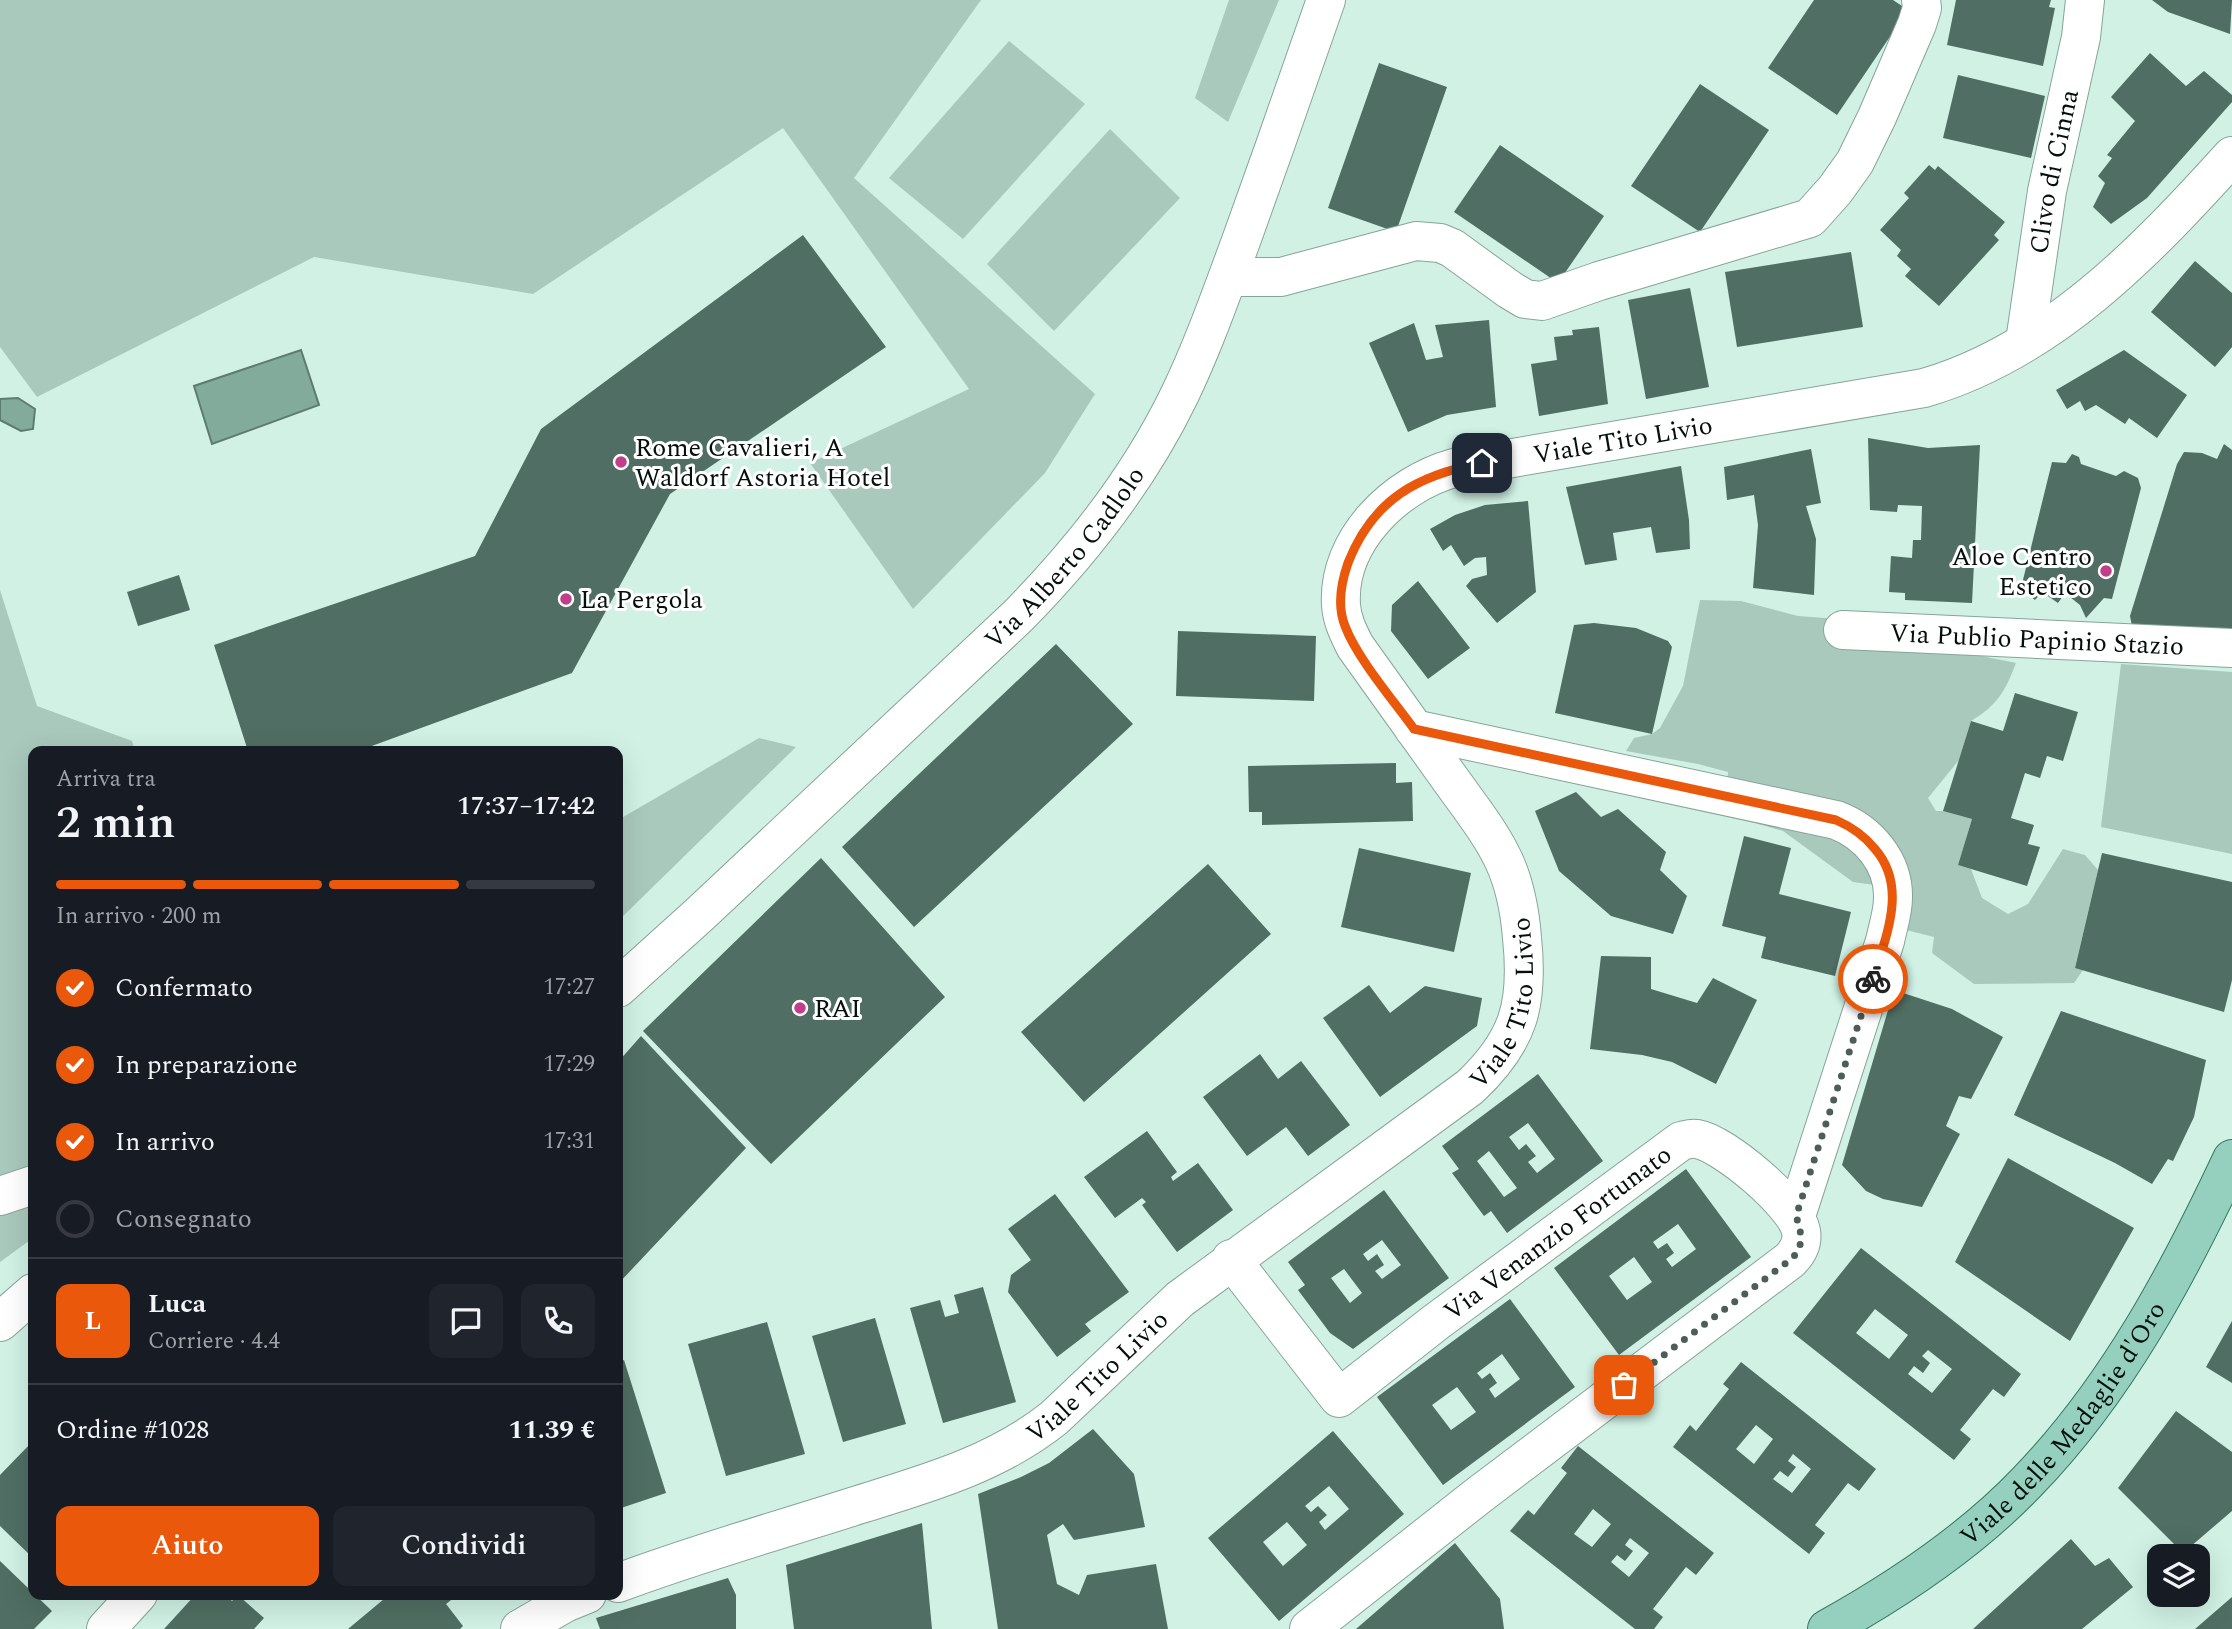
<!DOCTYPE html>
<html lang="it">
<meta charset="utf-8">
<style>
:root{--surface:#171b24;--page:#20242c;--text:#f1f3f6;--muted:#9ea1a6;--line:#363941;--accent:#ea580c}
body{margin:0;font-family:Spectral,serif;background:var(--page);color:var(--text);height:100vh;display:flex;flex-direction:column;font-size:26px;white-space:nowrap}
*{box-sizing:border-box;margin:0}
p{font-size:23px;color:var(--muted)}
.icon{flex:none;width:38px;height:38px;fill:none;stroke:currentColor;stroke-width:2;stroke-linecap:round;stroke-linejoin:round}
.map{position:relative;flex:1;overflow:hidden}
.panel{position:absolute;left:28px;top:746px;width:595px;height:854px;display:flex;flex-direction:column;background:var(--surface);border-radius:14px;box-shadow:0 7px 28px #0002}
.panel>*{flex:none}
.tools{position:absolute;left:2147px;top:1544px;display:grid;gap:14px}
.tools a{display:grid;place-items:center;width:63px;height:63px;border-radius:14px;background:var(--surface);box-shadow:0 7px 28px #0002;font-size:35px}
.pin{position:absolute;display:grid;place-items:center;width:60px;height:60px;color:#fff;margin:-30px;border-radius:14px;box-shadow:0 4px 10px #0006}
.courier{position:absolute;display:grid;place-items:center;width:70px;height:70px;margin:-35px;border:5px solid #ea580c;border-radius:50%;background:#fff;color:#222;box-shadow:0 2px 9px #0007}
.headline em{font-style:normal;font-weight:600}
.headline div{display:flex;flex-direction:column-reverse}
.headline{display:flex;align-items:center;justify-content:space-between;height:119px;padding:0 28px}
h1{font-size:46px;font-weight:600;line-height:52px}
.bar{display:grid;grid-template-columns:repeat(4,1fr);gap:10px 7px;align-content:center;height:84px;padding:0 28px}
.bar i{height:9px;border-radius:5px;background:var(--line)}
.bar .selected{background:var(--accent)}
.bar p{grid-column:span 4}
.line{display:flex;align-items:center;gap:18px;padding:0 28px;border-top:2px solid var(--line)}
.line div{flex:1}
.round{display:grid;place-items:center;flex:none;width:74px;height:74px;border-radius:14px;background:var(--page)}
ol{padding:0 28px;list-style:none}
li{display:flex;align-items:center;gap:21px;height:77px}
li p{margin-inline-start:auto}
li .icon{padding:7px;border-radius:50%;background:var(--accent);color:#fff;stroke-width:4}
li:last-child{color:var(--muted)}
li i{width:38px;height:38px;border:4px solid var(--line);border-radius:50%}
.primary-button{display:flex;gap:14px;margin-top:auto;padding:14px 28px}
.primary-button a{flex:1;height:80px;border-radius:14px;background:var(--accent);color:#fff;font-size:28px;font-weight:600;line-height:80px;text-align:center}
.primary-button a+a{background:var(--page);color:var(--text)}
.map>svg:first-child{display:block}
</style>
<div class="map">
<svg width="2232" height="1629" viewBox="0 0 2232 1629">
<rect width="100%" height="100%" fill="#d0f1e4"/>
<path fill="#a9c9bc" d="M0,0h981l-127,178 241,216 -50,79 -132,136 -103,-146 159,-74 -186,-261 -250,166 -219,-37 -277,140 -37,-50z
M1229,0h50l-51,122 -33,-24z
M1009,41l76,63 -122,135 -74,-61z
M1110,129l70,69 -126,133 -67,-67z
M0,590l37,116 95,35 3,10h-102v487l-33,24z
M1700,600l41,1 57,15 54,4 105,31 59,12c-11,28 -18,42 -45,58l-12,39 -31,38 8,13h7l29,8 -14,46 13,4 11,29 26,16 20,-10 35,-55 22,6 13,15 -23,97 8,3 -9,13 -100,1 -42,-31 2,-16 -40,-10 -12,-41 -29,-4 -70,-51 -52,-15 -5,-14 2,-30 -30,-8 -72,-13 8,-13 18,-4 8,-6 23,-42z
M2121,664l111,8v182l-131,-27z
M759,738l37,9 -178,174v-101z"/>
<path fill="#82ab9b" stroke="#5c7c70" stroke-width="2" d="M301,350l18,55 -107,39 -18,-58z
M18,398l17,11 -2,20 -12,2 -21,-11v-21z"/>
<path fill="#506e63" fill-rule="evenodd" d="M1814,0h79l15,10 -71,105 -69,-47z
M1956,0h95l-2,7 6,1 -12,58 -96,-21z
M2152,0h80l-2,34 -62,-22z
M2150,53l36,33 18,-15 28,24v7l-85,96 -36,26 -18,-17 12,-24 -7,-7 14,-18 -5,-3 28,-34 -24,-24z
M1379,63l68,24 -51,145 -68,-24z
M1958,75l87,21 -14,62 -88,-20z
M1700,84l69,46 -69,102 -69,-46z
M1500,145l104,71 -46,67 -104,-71z
M1929,165l6,5 3,-4 67,56 -11,13 5,5 -60,66 -34,-30 6,-7 -14,-13 4,-6 -21,-20 29,-32 -5,-5z
M803,235l83,112 -216,147 -98,179 -214,78h-110l-34,-106 261,-89 66,-127z
M1851,252l12,75 -126,20 -12,-75z
M2195,261l37,32v54l-17,20 -64,-55z
M1690,288l19,99 -63,12 -18,-99z
M1489,320l7,87 -49,8 -39,17 -39,-89 45,-20 12,37 17,-3 -8,-32z
M1599,327l9,77 -69,12 -8,-52 26,-4 -3,-23 19,-2 -1,-5z
M2124,350l63,45 -30,43 -28,-20 -4,6 -29,-19 -11,6 -5,-10 -13,8 -11,-19z
M1868,438l60,10 52,-3 -8,158 -67,-3v-7l-16,-1 2,-36 21,2 1,-18h8l1,-34 -24,-1 -1,7 -27,-2z
M2224,444l8,6v182l-100,-6 -2,-10 47,-152 7,-12 18,1 15,6z
M1811,449l10,54 -15,3 10,33 -2,56 -61,-7 5,-63 -4,-30 -27,5 -3,-33z
M2072,454l7,3 2,7 35,12 8,-5 14,7 3,10 -29,111 -8,-1 -18,20 -6,-13 -15,-12 -7,10 -16,-11 -7,8 -14,-12 31,-126 14,1z
M1681,466l8,54 1,29 -34,4 -5,-26 -38,6 4,27 -32,5 -19,-78z
M1528,501l8,91 -39,31 -31,-37 6,-7 15,-4 -1,-18 -11,1 -11,8 -13,-21 -8,6 -13,-22 25,-14 30,-10z
M179,575l11,35 -52,16 -11,-34z
M1418,581l52,67 -42,31 -37,-48 1,-26z
M1594,623l42,5 32,13 4,6 -20,87 -97,-21 19,-88z
M1178,631l138,5 -2,65 -138,-5z
M1056,644l77,80 -219,203 -72,-80z
M2015,693l63,19 -15,49 -16,-5 -7,22 -15,-5 -14,45 23,7 -6,19 12,3 -13,39 -69,-21 14,-46 -29,-8 28,-90 32,10z
M1396,763v20l16,-1 1,39 -151,4v-13h-13l-1,-46z
M1576,792l25,25 17,-8 48,43 -6,18 27,26 -14,38 -62,-18 -52,-45 -24,-60z
M1744,836l47,12 -12,46 72,18 -16,64 -74,-18 5,-21 -44,-11z
M1359,848l112,25 -17,79 -113,-25z
M2102,853l130,29v98l-8,32 -149,-44z
M821,858l124,139 -174,167 -128,-133z
M1208,864l63,70 -187,168 -63,-70z
M1601,956l50,1v32l46,14 16,-25 44,22 -41,84 -44,-22 -30,-7 -52,-6z
M1369,985l21,28 35,-27 57,12 -5,28 -97,71 -57,-79z
M1894,990l58,19 51,28 -32,62 -12,-3 -13,30 14,8 -38,73 -39,-8 -17,-8 -24,-26z
M2061,1011l145,49 -12,57 -21,44 -5,-2 -16,25 -37,-21 -101,-48z
M641,1036l105,112 -128,136v-222z
M1260,1054l18,25 23,-18 49,64 -42,31 -22,-29 -39,29 -44,-59z
M1538,1074l65,87 -96,72 -16,-22 -7,5 -32,-43 7,-4 -17,-23zM1528,1123l27,36 -18,14 -9,-11 8,-6 -10,-12 -7,6 -10,-13zM1489,1151l28,37 -13,9 -27,-36z
M1147,1131l30,41 -6,5 2,4 25,-18 35,47 -56,42 -35,-47 4,-3 -4,-4 -27,20 -31,-41z
M2008,1158l126,70 -64,113 -115,-79z
M1686,1169l65,88 -132,98 -65,-87zM1678,1224l18,25 -24,18 -6,-8 8,-6 -7,-10 -9,6 -5,-7zM1634,1257l18,25 -25,18 -18,-24z
M1384,1190l65,88 -96,71 -23,-16 -32,-43 7,-5 -17,-23zM1382,1240l19,25 -19,14 -7,-8 9,-6 -7,-11 -9,7 -5,-7zM1344,1269l18,24 -12,10 -19,-25z
M1055,1194l74,98 -44,32 6,7 -34,26 -49,-65 3,-17 20,-15 -23,-31z
M1861,1248l160,126 -17,23 -11,-8 -33,41 11,9 -17,21 -161,-127zM1875,1309l33,26 -19,24 -33,-26zM1928,1350l24,19 -20,24 -24,-19 6,-8 9,7 7,-10 -8,-7z
M983,1287l33,115 -73,21 -33,-115 30,-8 5,17 14,-4 -5,-18z
M1510,1299l65,88 -132,98 -66,-88zM1502,1354l18,25 -25,19 -6,-9 8,-6 -7,-10 -8,6 -5,-6zM1457,1387l19,25 -25,18 -19,-25z
M875,1318l31,106 -63,18 -31,-106z
M2232,1321v62l-26,-16z
M767,1322l38,132 -79,22 -38,-132z
M624,1360l42,133 -48,16v-147z
M1741,1362l135,107 -17,22 -11,-8 -33,42 10,8 -16,21 -136,-107 17,-22 6,6 33,-42 -6,-5zM1756,1425l17,14 -19,25 -18,-15zM1793,1454l18,15 -19,24 -19,-14 7,-8 8,6 8,-10 -8,-6z
M2176,1411l56,41v59l-49,42 -65,-65z
M1093,1429l41,45 11,53 -71,13 -11,-16 -16,11 10,49 22,11 8,-20 69,-11 12,65h-170l-20,-135 43,-17 28,-14z
M1333,1431l71,83 -125,107 -71,-83zM1329,1486l20,23 -24,21 -6,-8 8,-7 -9,-9 -7,6 -6,-6zM1287,1522l20,23 -24,21 -20,-24z
M33,1441v117l-33,-32v-51z
M1578,1446l136,107 -18,22 -10,-8 -33,42 10,8 -9,12h-19l-125,-98 18,-21 6,5 33,-42 -6,-5zM1593,1509l18,15 -19,23 -18,-13zM1630,1538l19,15 -20,24 -18,-15 6,-7 8,6 8,-10 -8,-6z
M922,1523l10,106h-138l-8,-64z
M2071,1539l24,27 14,-8 24,29 -51,42h-109z
M1455,1543l45,56 4,30h-148z
M0,1561l52,50 -18,18h-34z
M728,1578l8,17v34h-136l-4,-11z
M196,1594h3l5,5 4,-5h17l7,7 6,-6 26,23 -10,11h-90z
M390,1594h62l3,3 -9,7 17,22 -3,3h-112z
M2232,1597v32h-37z"/>
<g fill="none" stroke-linecap="round" stroke-linejoin="round">
<defs>
<g id="minor">
<path d="M1228,277h53l135,-36 24,2 12,5 58,42 15,9 17,2 57,-20 211,-63 25,-28 20,-28 22,-45 40,-93 5,-16 -1,-8"/>
<path id="s1" d="M2025,342l22,-151 34,-154 4,-37"/>
<path id="s2" d="M1843,630l389,18"/>
<path d="M1414,729l422,91c32,12 58,42 57,78 0,14 -5,29 -8,43l-89,275"/>
<path id="s3" d="M618,988l82,-74 318,-298c65,-66 122,-139 162,-222 24,-50 42,-102 61,-153 29,-80 57,-161 85,-241"/>
<path d="M0,1196l33,-11"/>
<path id="s4" d="M1231,1259l108,139 97,-76 245,-181c5,-1 10,-3 16,-2 26,4 99,65 104,92 2,11 -3,21 -11,29l-311,235 -170,134"/>
<path d="M0,1322l33,-29"/>
<path id="s5" d="M618,1583c80,-30 162,-53 243,-79 68,-21 137,-41 193,-86l126,-119 290,-212c49,-46 59,-83 52,-149 -2,-26 -7,-53 -18,-77 -14,-30 -37,-58 -56,-85 -31,-43 -62,-87 -93,-130 -7,-14 -13,-26 -14,-41 -4,-65 55,-121 113,-137l470,-80c127,-37 222,-137 308,-232"/>
<path d="M106,1629l32,-35"/>
<path d="M520,1629l45,-26 22,-9"/>
</g>
<g id="major">
<path id="s6" d="M1827,1629c72,-40 144,-88 201,-148 89,-92 150,-207 204,-322"/>
</g>
</defs>
<use href="#minor" stroke="#86a599" stroke-width="40"/>
<use href="#major" stroke="#337862" stroke-width="40"/>
<use href="#minor" stroke="#fff" stroke-width="38"/>
<use href="#major" stroke="#94d0bd" stroke-width="38"/>
</g>
<g fill="none" stroke-linecap="round" stroke-linejoin="round">
<path stroke="#4c5f57" stroke-width="7" stroke-dasharray="0 12.6" d="M1624,1385l166,-125 7,-7 4,-11 -1,-14 -4,-12 77,-237"/>
<path stroke="#ea580c" stroke-width="9" d="M1482,463c-64,12 -109,36 -134,100 -7,20 -11,43 -3,63 12,32 48,74 69,103l422,91c16,7 28,15 39,29 33,38 11,87 -2,130"/>
</g>
<g fill="#c13f88" stroke="#fff" stroke-width="2.5">
<circle cx="621" cy="462" r="7"/>
<circle cx="2106" cy="571" r="7"/>
<circle cx="566" cy="599" r="7"/>
<circle cx="800" cy="1008" r="7"/>
</g>
<g text-anchor="middle" stroke-width="6" stroke-linejoin="round" paint-order="stroke">
<g font-size="26" fill="#05100b" stroke="#fff">
<text dy="9" stroke="none"><textPath href="#s1" startOffset="173">Clivo di Cinna</textPath></text>
<text dy="9" stroke="none"><textPath href="#s5" startOffset="1913">Viale Tito Livio</textPath></text>
<text dy="9" stroke="none"><textPath href="#s3" startOffset="621">Via Alberto Cadlolo</textPath></text>
<text dy="9" stroke="none"><textPath href="#s2" startOffset="194">Via Publio Papinio Stazio</textPath></text>
<text dy="9" stroke="none"><textPath href="#s5" startOffset="1096">Viale Tito Livio</textPath></text>
<text dy="9" stroke="none"><textPath href="#s4" startOffset="450">Via Venanzio Fortunato</textPath></text>
<text dy="9" stroke="none"><textPath href="#s5" startOffset="528">Viale Tito Livio</textPath></text>
<text dy="9" stroke="none"><textPath href="#s6" startOffset="317">Viale delle Medaglie d'Oro</textPath></text>
</g>
<g font-size="26" fill="#05100b" stroke="#fff" text-anchor="start">
<text x="635" y="456">Rome Cavalieri, A<tspan x="635" dy="30">Waldorf Astoria Hotel</tspan></text>
<text x="2092" y="565" text-anchor="end">Aloe Centro<tspan x="2092" dy="30">Estetico</tspan></text>
<text x="580" y="608">La Pergola</text>
<text x="814" y="1017">RAI</text>
</g>
</g>
</svg>
<div class="tools">
<a><svg class="icon" aria-label="layers" viewBox="0 0 24 24"><path d="M12 4l9 5-9 5-9-5zM3 14l9 5 9-5"/></svg></a>
</div>
<div class="pin" style="left:1624px;top:1385px;background:#ea580c"><svg class="icon" aria-label="bag" viewBox="0 0 24 24"><path d="M5 8h14l-1 12H6zM9 8a3 3 0 0 1 6 0"/></svg></div>
<div class="pin" style="left:1482px;top:463px;background:#1f2937"><svg class="icon" aria-label="home" viewBox="0 0 24 24"><path d="M3 11l9-7 9 7M6 9v11h12V9"/></svg></div>
<div class="courier" style="left:1873px;top:979px"><svg class="icon" aria-label="bike" viewBox="0 0 24 24"><circle cx="6" cy="16" r="4"/><circle cx="18" cy="16" r="4"/><path d="M6 16l4-8h5l3 8M10 8l3 8H6M13 5h3"/></svg></div>
<section class="panel">
<div class="headline"><div><h1>2 min</h1><p>Arriva tra</p></div><em>17:37–17:42</em></div>
<div class="bar"><i class="selected"></i><i class="selected"></i><i class="selected"></i><i></i><p>In arrivo · 200 m</p></div>
<ol>
<li><svg class="icon" aria-label="check" viewBox="0 0 24 24"><path d="M5 12l5 5 9-10"/></svg>Confermato<p>17:27</p></li>
<li><svg class="icon" aria-label="check" viewBox="0 0 24 24"><path d="M5 12l5 5 9-10"/></svg>In preparazione<p>17:29</p></li>
<li><svg class="icon" aria-label="check" viewBox="0 0 24 24"><path d="M5 12l5 5 9-10"/></svg>In arrivo<p>17:31</p></li>
<li><i></i>Consegnato</li>
</ol>
<div class="line" style="height:126px"><b class="round" style="background:var(--accent);color:#fff">L</b><div><b>Luca</b><p>Corriere · 4.4</p></div><a class="round"><svg class="icon" aria-label="chat" viewBox="0 0 24 24"><path d="M4 5h16v11H9l-5 4z"/></svg></a><a class="round"><svg class="icon" aria-label="phone" viewBox="0 0 24 24"><path d="M5 4h4l2 5-3 2q2 4 5 5l2-3 5 2v4C11 20 4 13 5 4z"/></svg></a></div>
<div class="line" style="height:91px"><div>Ordine #1028</div><b>11.39 €</b></div>
<div class="primary-button"><a>Aiuto</a><a>Condividi</a></div>
</section>
</div>
